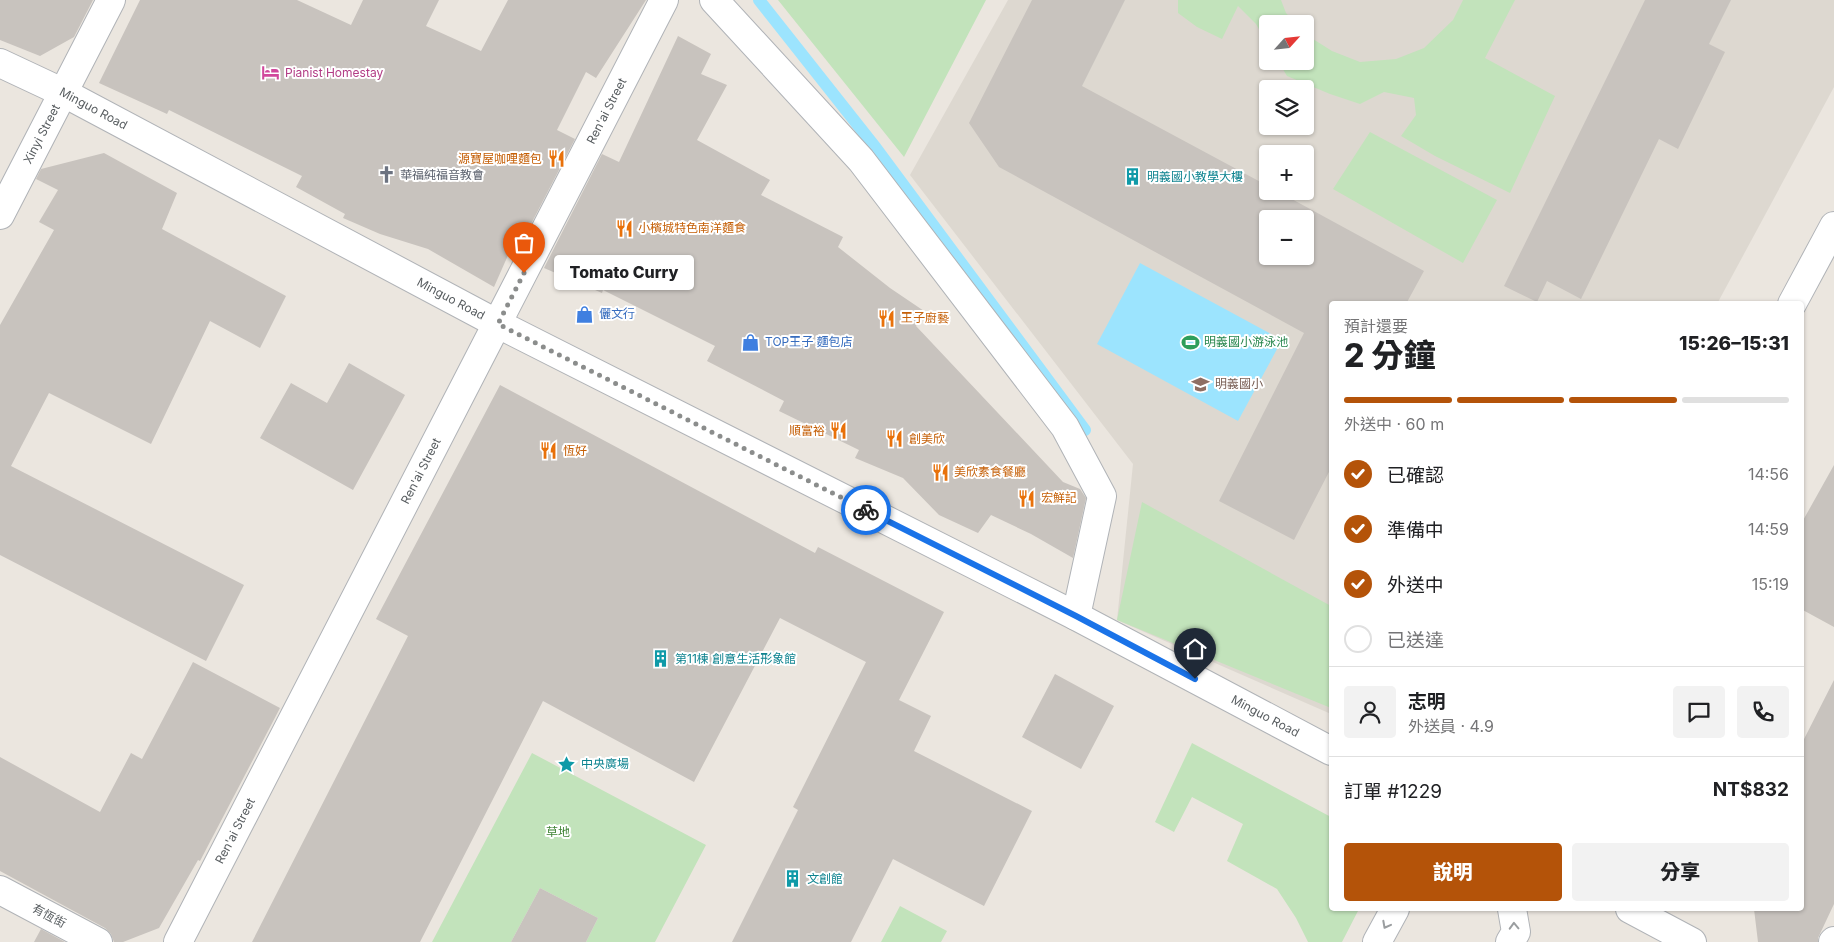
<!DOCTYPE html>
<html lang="zh-TW">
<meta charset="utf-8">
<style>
:root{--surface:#fff;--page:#f2f2f2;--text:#202124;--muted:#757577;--line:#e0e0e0;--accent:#b45309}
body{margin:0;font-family:Inter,"Noto Sans TC",sans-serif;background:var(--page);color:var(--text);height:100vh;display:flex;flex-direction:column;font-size:19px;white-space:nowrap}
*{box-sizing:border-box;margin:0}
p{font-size:16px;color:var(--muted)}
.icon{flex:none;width:28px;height:28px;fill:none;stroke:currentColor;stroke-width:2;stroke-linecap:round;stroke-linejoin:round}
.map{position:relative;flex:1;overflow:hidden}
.sheet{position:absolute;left:1329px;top:301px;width:475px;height:610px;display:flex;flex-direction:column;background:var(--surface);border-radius:5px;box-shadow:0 1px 4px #0004}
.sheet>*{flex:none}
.needle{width:32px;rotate:63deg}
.controls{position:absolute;left:1259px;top:15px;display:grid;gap:10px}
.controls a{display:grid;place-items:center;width:55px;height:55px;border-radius:5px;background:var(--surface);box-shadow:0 1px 4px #0004;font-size:25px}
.pin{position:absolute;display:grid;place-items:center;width:42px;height:42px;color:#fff;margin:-51px -21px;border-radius:50% 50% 50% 0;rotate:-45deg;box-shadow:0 0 5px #0007}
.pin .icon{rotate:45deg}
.courier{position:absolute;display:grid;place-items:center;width:50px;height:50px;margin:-25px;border:4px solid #1a73e8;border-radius:50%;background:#fff;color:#222;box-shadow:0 1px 6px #0007}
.bubble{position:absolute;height:35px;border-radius:5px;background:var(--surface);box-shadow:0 1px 4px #0004;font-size:16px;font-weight:800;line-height:35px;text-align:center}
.overview em{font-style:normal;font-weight:800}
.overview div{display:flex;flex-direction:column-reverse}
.overview{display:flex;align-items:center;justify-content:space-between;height:85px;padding:0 15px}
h1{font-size:32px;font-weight:800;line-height:38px}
.bar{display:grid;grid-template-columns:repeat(4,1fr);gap:8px 5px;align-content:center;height:60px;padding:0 15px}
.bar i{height:6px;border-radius:4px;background:var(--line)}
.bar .active{background:var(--accent)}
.bar p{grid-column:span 4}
.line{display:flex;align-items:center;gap:12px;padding:0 15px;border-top:1px solid var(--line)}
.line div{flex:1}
.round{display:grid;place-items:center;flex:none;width:52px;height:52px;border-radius:5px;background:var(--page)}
ol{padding:0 15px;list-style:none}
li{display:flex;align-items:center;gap:15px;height:55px}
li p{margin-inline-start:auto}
li .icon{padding:5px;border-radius:50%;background:var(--accent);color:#fff;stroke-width:4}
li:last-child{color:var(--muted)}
li i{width:28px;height:28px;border:2px solid var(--line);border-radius:50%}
.action{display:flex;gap:10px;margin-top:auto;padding:10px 15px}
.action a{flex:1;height:58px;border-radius:5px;background:var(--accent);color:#fff;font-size:20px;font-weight:800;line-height:58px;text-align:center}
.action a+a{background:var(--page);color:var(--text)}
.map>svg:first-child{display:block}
</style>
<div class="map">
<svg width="1834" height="942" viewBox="0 0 1834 942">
<rect width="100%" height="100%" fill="#ebe6df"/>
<path fill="#ddd8d0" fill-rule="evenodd" d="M1008,0h826v87l-117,217h-386v410l-214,-94 16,-156 -223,-289zM1268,24h37v37h-37zM1268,89h37v37h-37zM1268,154h37v37h-37zM1268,219h37v37h-37z"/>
<path fill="#c2e3bb" d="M778,0h208l-82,157z
M1178,0h103l5,13 10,11h-28l-1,19 -11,-19 -18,-18 -16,33 -25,-12 -19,-14z
M1463,0h52l-30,58 70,38 -45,97 -75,-37 -34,-20 15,-21 -2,-17 -30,-6 -24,12 -30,-10 -43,-18 -9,-15h27v-27l27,17 28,11 36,-3 28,-11 29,-28z
M1370,132l127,68 -34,63 -130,-74z
M1142,502l189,104v102l-214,-88z
M1192,743l139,74v92h28l-17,33h-34l-12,-24 -19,-29 -50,-28 16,-37 -51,-27 -18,35 -19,-10z
M532,753l174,92 -51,97h-69l12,-24 -58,-30 -29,54h-79z
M900,906l47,25 -6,11h-60z"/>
<path fill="#9ce4fe" d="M1140,263l142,77 -44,81 -141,-77z"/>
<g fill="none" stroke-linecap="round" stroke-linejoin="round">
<path stroke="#9ce4fe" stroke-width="12" d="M759,0l117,148 209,282"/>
</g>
<path fill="#c8c3be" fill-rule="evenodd" d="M0,0h93l-19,37 -34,19 -40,-16z
M140,0h157l54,25 12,-25h76l-13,26 55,25 27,-51h138l-50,78 -10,-6 -29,58 18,9 -60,116 -6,-2 -15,34 -66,-38 -48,-15 -37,-16 2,-4 -49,-27 6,-11 -133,-66 -2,4 -68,-31z
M1032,0h93l-43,86 186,100v5h9l147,80 -18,33h-75v164l-37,72 -75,-39 85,-168 -305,-166 -30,-44zM1268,219h37v37h-37z
M1645,0h86l-22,44 16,8 -47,97 -19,-10 -78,160 -34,-18 -10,21 -33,-16z
M678,36l33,18 -10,20 26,11 -30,55 73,40 -9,15 82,42 -5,10 52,41 34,23 -8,15 147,156 17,7 6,9 -13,60 -42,-24 -40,-19 -13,18 -39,-18 -36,-37 -48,-20 4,-8 -80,-39 5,-10 -77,-40 8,-15 -112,-56 -1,3 -58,-25 58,-114 17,8z
M104,153l73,40 -15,36 124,67 -26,52 -50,-27 -59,123 -102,-51 -38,73 233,119 -38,76 -206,-106v-230l54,-95 -15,-8 19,-32 -22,-11 5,-10z
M349,363l56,32 -52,95 -93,-52 31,-55 36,20z
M500,385l315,168 3,-6 126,65 -45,88 32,16 -17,35 118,60 -48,95 -91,-47 -42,83h-119l66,-132 -5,-3 73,-145 -86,-44 -86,164 -151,-81 -123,241h-168l156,-306 -32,-17z
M1834,465v162l-33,-18v-85z
M193,662l87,46 -80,153 -2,-1 -39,68 -36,14h-9l-3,-8 -6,-6 -105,-57v-114l100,55 31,-59 11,6z
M1055,674l59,32 -33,63 -59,-32z
M1834,680v224l-16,34v4h-60l-4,-33h47v-164z
M540,888l58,30 -12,24h-75z
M41,929l24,13h-31z"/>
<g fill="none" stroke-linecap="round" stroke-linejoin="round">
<defs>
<g id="minor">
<path d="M714,0l147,160 204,267 37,69 -26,120"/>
<path id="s1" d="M0,63l64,30 434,231 578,292 255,135"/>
<path id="s2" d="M0,215l111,-215"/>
<path d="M1792,304l42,-78"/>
<path d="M0,890l98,52"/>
<path d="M1630,909l62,33"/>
<path id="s3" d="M178,942l486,-942"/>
<path d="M1377,942l18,-33"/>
<path d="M1510,942l6,-10 -4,-23"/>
<path d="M1833,942l1,-1"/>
</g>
</defs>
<use href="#minor" stroke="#b0b3b7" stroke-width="30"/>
<use href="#minor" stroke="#fff" stroke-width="28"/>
</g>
<defs><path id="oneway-chevron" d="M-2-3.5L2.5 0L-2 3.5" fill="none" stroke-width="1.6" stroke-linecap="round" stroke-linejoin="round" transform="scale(1.25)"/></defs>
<g stroke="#9b9ea0">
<use href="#oneway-chevron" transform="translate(1386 925) rotate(118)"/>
<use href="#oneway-chevron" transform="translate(1514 926) rotate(-92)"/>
</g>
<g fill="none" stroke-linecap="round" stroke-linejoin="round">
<path stroke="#8b8d8c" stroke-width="5" stroke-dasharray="0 9" d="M524,273l-26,51 368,186"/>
<path stroke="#1a73e8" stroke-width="6" d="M866,510l210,106 119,63"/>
</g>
<defs>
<symbol id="hotel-bare" viewBox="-9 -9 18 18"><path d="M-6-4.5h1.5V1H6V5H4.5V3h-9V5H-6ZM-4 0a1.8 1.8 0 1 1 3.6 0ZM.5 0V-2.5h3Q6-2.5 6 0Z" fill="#d1479c" stroke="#fff" stroke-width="2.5" paint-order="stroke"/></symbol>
<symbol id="restaurant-bare" viewBox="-9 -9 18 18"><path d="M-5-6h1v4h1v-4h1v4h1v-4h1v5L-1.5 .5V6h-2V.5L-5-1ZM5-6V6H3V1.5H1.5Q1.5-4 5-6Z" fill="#e8710a" stroke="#fff" stroke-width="2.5" paint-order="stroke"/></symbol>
<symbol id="church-bare" viewBox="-9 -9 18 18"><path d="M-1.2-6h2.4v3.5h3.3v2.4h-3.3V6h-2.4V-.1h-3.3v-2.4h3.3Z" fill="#6b7280" stroke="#fff" stroke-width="2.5" paint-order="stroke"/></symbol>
<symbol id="building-bare" viewBox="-9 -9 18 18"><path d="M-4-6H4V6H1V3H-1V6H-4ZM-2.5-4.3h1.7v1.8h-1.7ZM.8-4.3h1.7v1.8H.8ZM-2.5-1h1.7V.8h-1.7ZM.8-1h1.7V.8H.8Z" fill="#0f9aa8" stroke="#fff" stroke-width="2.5" paint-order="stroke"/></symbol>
<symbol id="shop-bare" viewBox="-9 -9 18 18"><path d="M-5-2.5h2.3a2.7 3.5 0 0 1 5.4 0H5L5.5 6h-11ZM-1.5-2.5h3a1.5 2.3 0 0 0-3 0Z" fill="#3f7fe0" stroke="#fff" stroke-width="2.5" paint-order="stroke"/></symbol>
<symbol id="stadium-bare" viewBox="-9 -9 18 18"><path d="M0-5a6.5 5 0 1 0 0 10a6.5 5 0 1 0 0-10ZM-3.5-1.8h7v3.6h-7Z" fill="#2e9e5b" stroke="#fff" stroke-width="2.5" paint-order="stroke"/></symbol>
<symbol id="school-bare" viewBox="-9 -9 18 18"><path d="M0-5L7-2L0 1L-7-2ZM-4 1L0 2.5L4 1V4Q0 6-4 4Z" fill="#8d6e63" stroke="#fff" stroke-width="2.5" paint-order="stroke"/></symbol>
<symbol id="sight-bare" viewBox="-9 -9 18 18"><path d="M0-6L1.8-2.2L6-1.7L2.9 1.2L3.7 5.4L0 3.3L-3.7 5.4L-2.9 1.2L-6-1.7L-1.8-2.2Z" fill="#0f9aa8" stroke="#fff" stroke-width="2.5" paint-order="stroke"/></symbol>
</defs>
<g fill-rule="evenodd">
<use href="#hotel-bare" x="258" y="60" width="25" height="25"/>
<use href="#restaurant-bare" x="544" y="146" width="25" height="25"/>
<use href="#church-bare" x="374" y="162" width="25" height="25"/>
<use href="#building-bare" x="1120" y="164" width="25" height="25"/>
<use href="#restaurant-bare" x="612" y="216" width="25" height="25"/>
<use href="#shop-bare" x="572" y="302" width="25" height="25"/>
<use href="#restaurant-bare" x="874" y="306" width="25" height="25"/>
<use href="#shop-bare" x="738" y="330" width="25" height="25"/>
<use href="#stadium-bare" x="1178" y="330" width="25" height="25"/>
<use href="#school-bare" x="1188" y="372" width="25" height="25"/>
<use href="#restaurant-bare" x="826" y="418" width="25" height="25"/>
<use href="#restaurant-bare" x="882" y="426" width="25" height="25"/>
<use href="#restaurant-bare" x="536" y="438" width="25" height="25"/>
<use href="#restaurant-bare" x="928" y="460" width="25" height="25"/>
<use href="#restaurant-bare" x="1014" y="486" width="25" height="25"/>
<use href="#building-bare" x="648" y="646" width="25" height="25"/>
<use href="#sight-bare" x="554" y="752" width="25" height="25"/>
<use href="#building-bare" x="780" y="866" width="25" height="25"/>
</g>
<g text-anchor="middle" stroke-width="4" stroke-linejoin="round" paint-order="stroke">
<g font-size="12" fill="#b23c85" stroke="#fff" text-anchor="start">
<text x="285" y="77">Pianist Homestay</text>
</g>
<g font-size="12" fill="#585d60" stroke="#fff">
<text dy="4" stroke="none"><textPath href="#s1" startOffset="104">Minguo Road</textPath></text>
<text dy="4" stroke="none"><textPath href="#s3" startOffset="935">Ren'ai Street</textPath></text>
<text dy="4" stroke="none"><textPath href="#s2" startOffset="91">Xinyi Street</textPath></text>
<text dy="4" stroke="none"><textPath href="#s1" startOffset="509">Minguo Road</textPath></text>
<text dy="4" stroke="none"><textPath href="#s3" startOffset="530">Ren'ai Street</textPath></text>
<text dy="4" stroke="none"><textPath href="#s1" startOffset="1424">Minguo Road</textPath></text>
<text dy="4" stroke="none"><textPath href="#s3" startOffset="125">Ren'ai Street</textPath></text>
<text transform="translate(49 916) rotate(28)" y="4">有恆街</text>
</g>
<g font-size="12" fill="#c56008" stroke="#fff" text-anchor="start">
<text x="542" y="163" text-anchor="end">源寶屋咖哩麵包</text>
<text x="638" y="232">小檳城特色南洋麵食</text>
<text x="901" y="322">王子廚藝</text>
<text x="825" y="435" text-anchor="end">順富裕</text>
<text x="909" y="443">創美欣</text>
<text x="563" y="455">恆好</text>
<text x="954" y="476">美欣素食餐廳</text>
<text x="1041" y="502">宏鮮記</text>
</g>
<g font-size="12" fill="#5b616d" stroke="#fff" text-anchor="start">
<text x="400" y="179">華福純福音教會</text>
</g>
<g font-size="12" fill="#0d838f" stroke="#fff" text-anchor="start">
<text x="1147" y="181">明義國小教學大樓</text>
<text x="675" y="663">第11棟 創意生活形象館</text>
<text x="581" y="768">中央廣場</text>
<text x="807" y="883">文創館</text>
</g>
<g font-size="12" fill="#366cbe" stroke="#fff" text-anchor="start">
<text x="599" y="318">儷文行</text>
<text x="765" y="346">TOP王子 麵包店</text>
</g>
<g font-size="12" fill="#27864d" stroke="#fff" text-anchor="start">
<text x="1204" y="346">明義國小游泳池</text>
</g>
<g font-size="12" fill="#785e54" stroke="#fff" text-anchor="start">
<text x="1215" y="388">明義國小</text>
</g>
<g font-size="12" fill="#3f8235" stroke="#fff">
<text x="558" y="836">草地</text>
</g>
</g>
</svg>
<div class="controls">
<a><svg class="needle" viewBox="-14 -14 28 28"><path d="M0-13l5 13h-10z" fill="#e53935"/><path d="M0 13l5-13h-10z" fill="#757577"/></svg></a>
<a><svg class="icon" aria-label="layers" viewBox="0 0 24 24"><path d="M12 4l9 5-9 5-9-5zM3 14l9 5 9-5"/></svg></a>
<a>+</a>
<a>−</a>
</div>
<div class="pin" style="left:524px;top:273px;background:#ea580c"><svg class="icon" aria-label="bag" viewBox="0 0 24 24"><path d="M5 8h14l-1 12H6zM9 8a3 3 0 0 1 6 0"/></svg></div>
<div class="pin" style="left:1195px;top:679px;background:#1f2937"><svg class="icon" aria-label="home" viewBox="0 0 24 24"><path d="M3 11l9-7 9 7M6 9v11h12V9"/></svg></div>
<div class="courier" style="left:866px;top:510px"><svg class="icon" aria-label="bike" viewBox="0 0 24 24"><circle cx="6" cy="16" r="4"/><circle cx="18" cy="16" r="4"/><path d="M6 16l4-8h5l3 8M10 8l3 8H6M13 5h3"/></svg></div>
<div class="bubble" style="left:554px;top:255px;width:140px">Tomato Curry</div>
<section class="sheet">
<div class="overview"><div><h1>2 分鐘</h1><p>預計還要</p></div><em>15:26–15:31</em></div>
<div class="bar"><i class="active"></i><i class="active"></i><i class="active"></i><i></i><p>外送中 · 60 m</p></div>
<ol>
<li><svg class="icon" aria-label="check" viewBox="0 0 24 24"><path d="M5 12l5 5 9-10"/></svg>已確認<p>14:56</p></li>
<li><svg class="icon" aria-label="check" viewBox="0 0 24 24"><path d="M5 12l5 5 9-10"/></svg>準備中<p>14:59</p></li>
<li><svg class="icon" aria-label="check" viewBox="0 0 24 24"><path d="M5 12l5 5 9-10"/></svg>外送中<p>15:19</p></li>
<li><i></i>已送達</li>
</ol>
<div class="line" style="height:90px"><a class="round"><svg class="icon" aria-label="person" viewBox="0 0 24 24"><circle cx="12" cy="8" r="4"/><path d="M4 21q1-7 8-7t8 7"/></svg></a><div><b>志明</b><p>外送員 · 4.9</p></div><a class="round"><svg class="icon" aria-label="chat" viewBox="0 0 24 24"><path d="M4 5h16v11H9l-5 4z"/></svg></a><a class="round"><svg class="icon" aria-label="phone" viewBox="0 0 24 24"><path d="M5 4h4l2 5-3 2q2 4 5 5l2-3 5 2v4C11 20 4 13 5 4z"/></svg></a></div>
<div class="line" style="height:65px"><div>訂單 #1229</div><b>NT$832</b></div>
<div class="action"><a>說明</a><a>分享</a></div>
</section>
</div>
